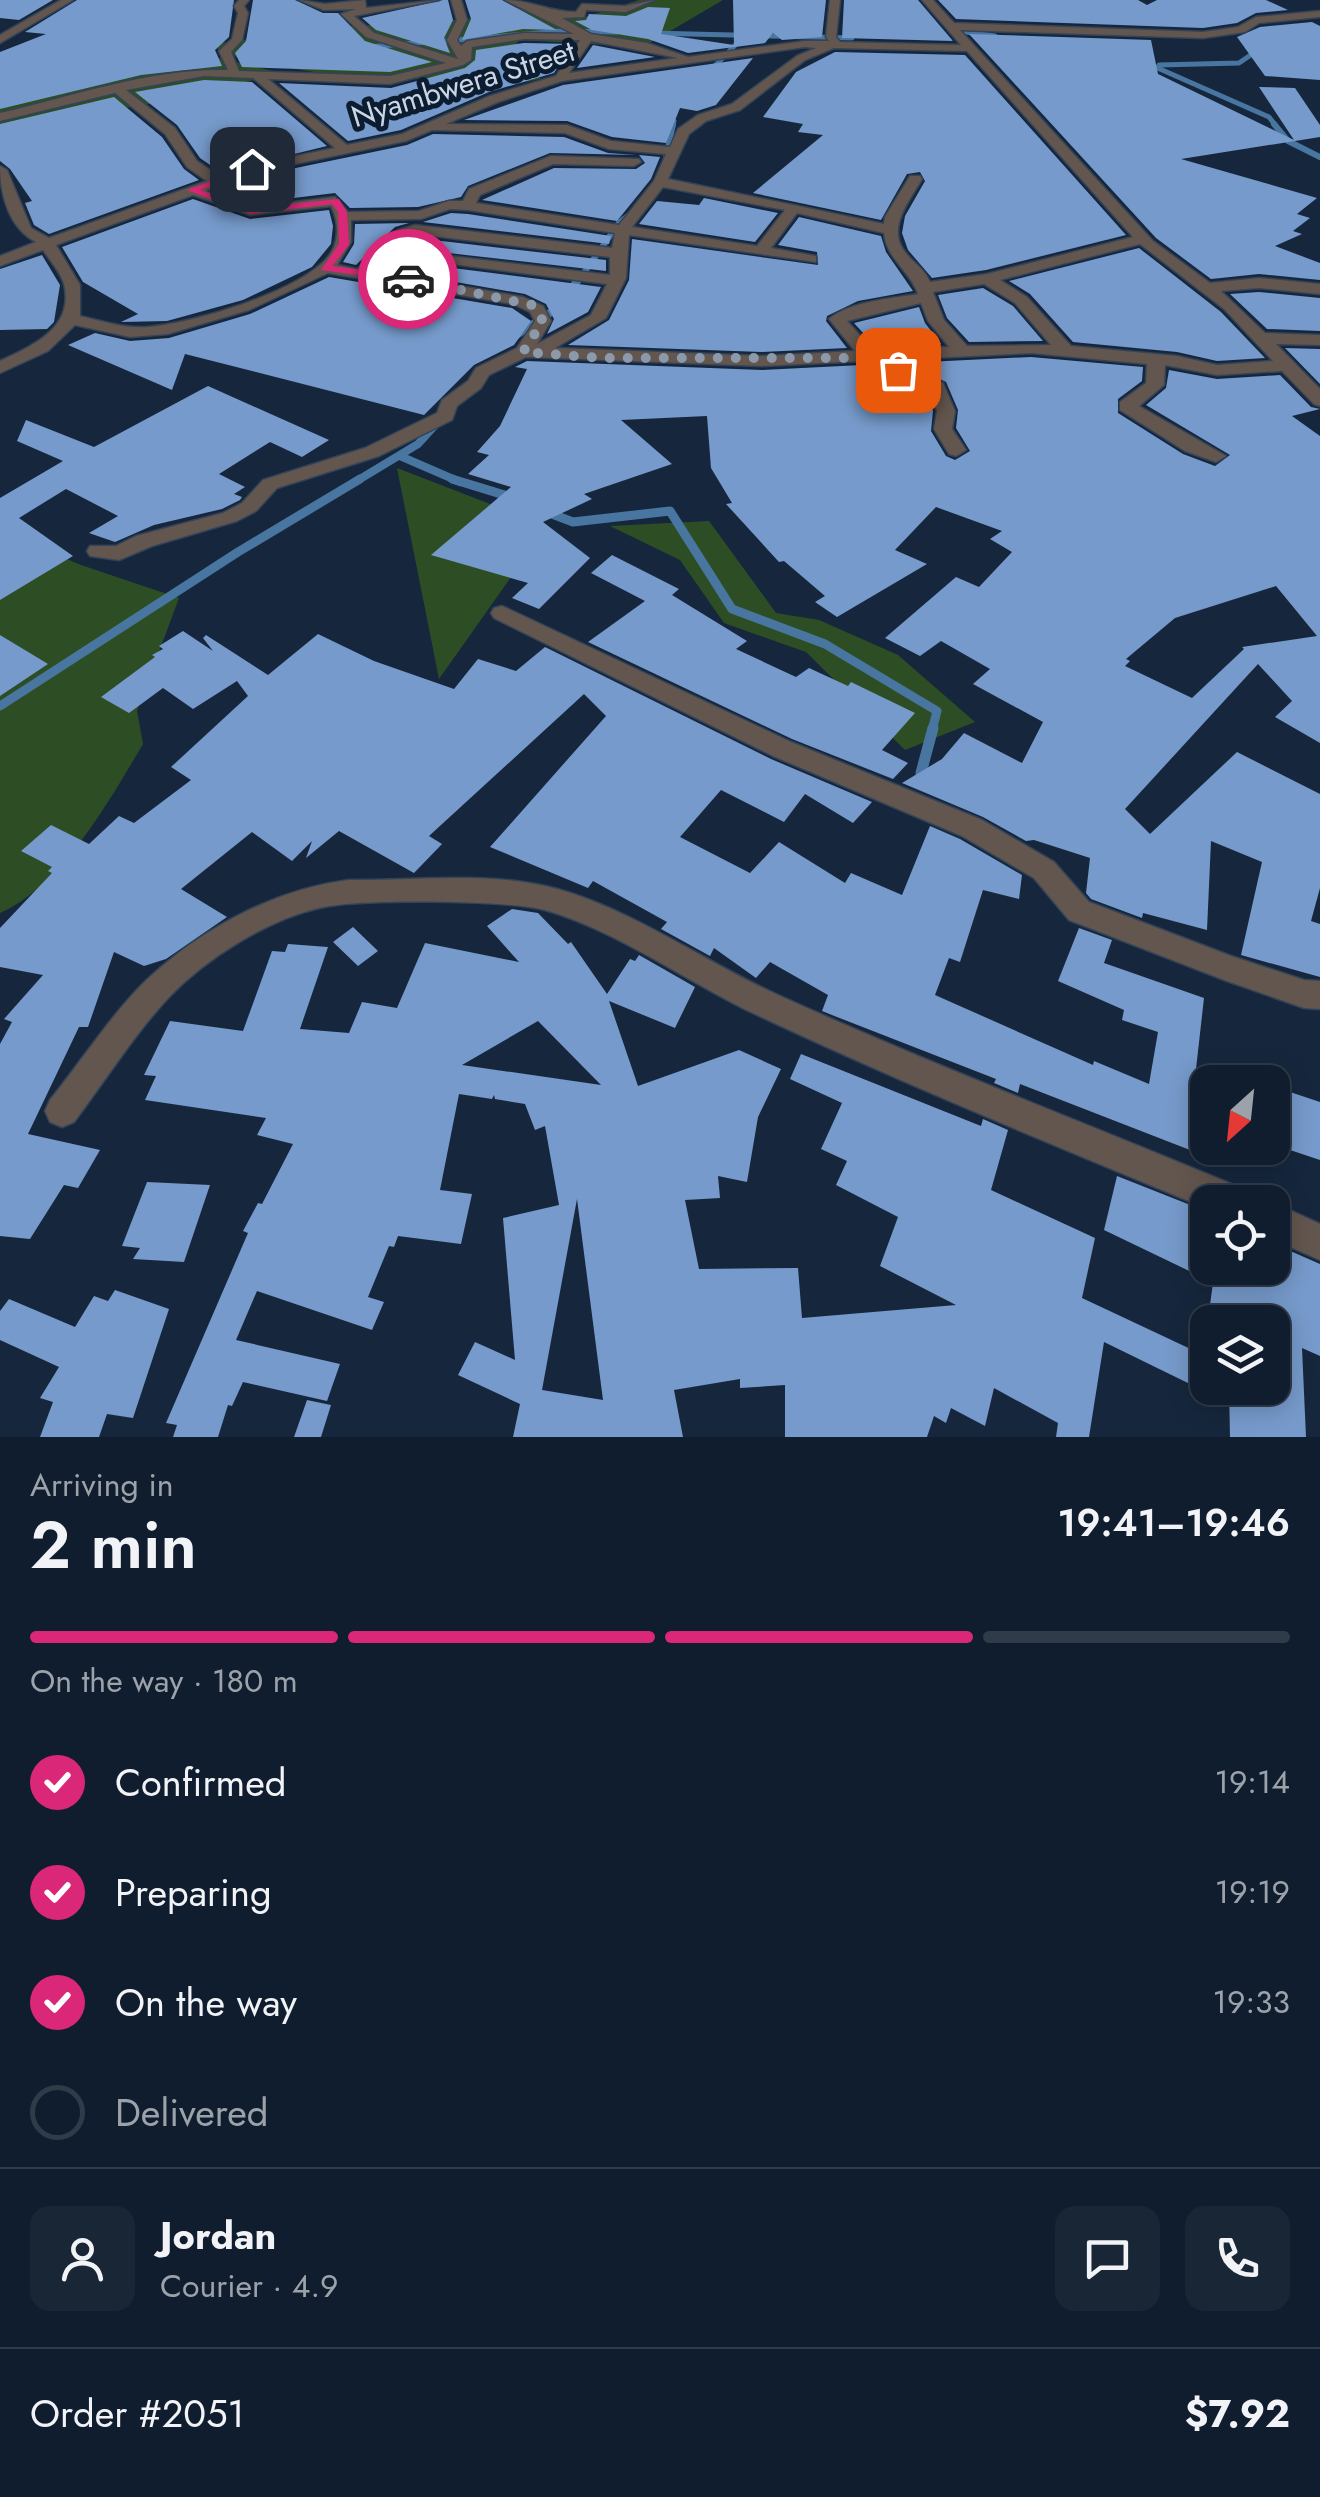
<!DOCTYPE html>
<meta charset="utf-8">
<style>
:root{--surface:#101d2e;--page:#192636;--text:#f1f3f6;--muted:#9ca2aa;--line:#303b4a;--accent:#db2777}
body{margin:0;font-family:Jost,sans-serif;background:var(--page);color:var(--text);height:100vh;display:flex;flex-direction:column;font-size:38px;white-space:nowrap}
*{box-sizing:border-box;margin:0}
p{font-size:32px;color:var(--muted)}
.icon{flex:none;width:55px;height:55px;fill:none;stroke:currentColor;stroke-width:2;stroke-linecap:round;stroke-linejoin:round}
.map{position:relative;height:1437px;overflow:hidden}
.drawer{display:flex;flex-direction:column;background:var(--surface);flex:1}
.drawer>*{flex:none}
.needle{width:65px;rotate:207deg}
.fabs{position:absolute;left:1190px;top:1065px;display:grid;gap:20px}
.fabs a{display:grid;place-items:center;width:100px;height:100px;border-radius:20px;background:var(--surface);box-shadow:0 5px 25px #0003,0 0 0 2px var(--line);font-size:50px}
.pin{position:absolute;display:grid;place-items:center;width:85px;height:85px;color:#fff;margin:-42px;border-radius:20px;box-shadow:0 5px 15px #0006}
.courier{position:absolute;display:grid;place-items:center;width:100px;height:100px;margin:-50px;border:8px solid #db2777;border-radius:50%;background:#fff;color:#222;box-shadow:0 2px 12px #0007}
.summary em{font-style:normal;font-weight:600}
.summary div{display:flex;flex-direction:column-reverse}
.summary{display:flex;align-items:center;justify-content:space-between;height:170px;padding:0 30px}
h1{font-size:65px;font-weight:600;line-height:75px}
.bar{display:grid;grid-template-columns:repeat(4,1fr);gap:15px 10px;align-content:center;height:120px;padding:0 30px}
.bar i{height:12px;border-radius:8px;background:var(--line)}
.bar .selected{background:var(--accent)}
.bar p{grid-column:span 4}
.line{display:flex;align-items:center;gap:25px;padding:0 30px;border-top:2px solid var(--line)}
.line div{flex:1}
.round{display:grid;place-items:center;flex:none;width:105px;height:105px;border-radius:20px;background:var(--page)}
ol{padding:0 30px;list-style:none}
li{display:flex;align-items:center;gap:30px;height:110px}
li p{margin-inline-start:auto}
li .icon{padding:10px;border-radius:50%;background:var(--accent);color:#fff;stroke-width:4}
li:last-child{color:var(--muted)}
li i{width:55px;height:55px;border:5px solid var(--line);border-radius:50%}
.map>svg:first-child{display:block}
</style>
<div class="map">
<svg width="1320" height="1437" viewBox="0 0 1320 1437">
<rect width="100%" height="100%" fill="#16273d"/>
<path fill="#2d4e24" d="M639,0h84l-80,47 -123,-7 -18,18 39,21 -42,8 -23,-14 -98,10 -134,-23 -36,-15 115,-17 145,-9 56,-13 61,11z
M194,52l79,19 -15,8 -114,26 -89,14 -55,21v-46z
M397,468l150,58 -108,153z
M709,521l67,92 43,7 79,35 77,67 -70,28 -99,-98 -82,-29 -44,-63 -70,-34z
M0,531l81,34 98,33 -42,113 6,33c-34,57 -81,142 -143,169z"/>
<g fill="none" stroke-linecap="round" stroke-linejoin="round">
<path stroke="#4876a0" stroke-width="5" d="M649,33l203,5
M961,36l-3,-5 37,5
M444,41l118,-10 55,1
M369,47l58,-5
M1144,62l125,55 7,9
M1159,65l80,-2 19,-13
M709,72l33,-34
M673,126l1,-5"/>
<path stroke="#4876a0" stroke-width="6" d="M1274,124l14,17 32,16
M666,158l7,-34
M576,284l43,-61 13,-10"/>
<path stroke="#4876a0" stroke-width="8" d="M569,293l8,-12
M515,336l44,-29
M400,456l60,26
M355,482l63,-38 20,-22"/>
<path stroke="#4876a0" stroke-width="9" d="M452,479l62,19
M544,511l29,11 97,-11 62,98 93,35 112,67 -5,20
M0,706l238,-154 122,-73"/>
<path stroke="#4876a0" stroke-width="11" d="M921,773l12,-45"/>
</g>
<path fill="#769acb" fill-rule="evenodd" d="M0,0h53l-34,20 -19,-2z
M77,0h157l-5,37 -14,13 7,16 -81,9 -141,34v-57l46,-18 -21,-2z
M253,0h42l28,13h15l27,28 67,21 -42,10 -148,-5 -7,-14 11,-12z
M443,0h5l5,20 -9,18 6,15 -74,-23 -14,-12z
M465,0h37l55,30 -34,-1 -61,11 9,-21z
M733,0h93l-4,37 -40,3 -9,-7 -8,10 -77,10 -40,-14 -56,-9 -17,-9 11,-1 3,-6 37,2 22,-9 22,1 -9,26 73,11z
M844,0h74l35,41 -111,-3z
M938,0h200l9,5 10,-5h109l22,10 -32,3 -19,10 -34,5 -247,-9z
M1312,22l8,4v54l-55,-4 -28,-39 23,-10z
M969,34l182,6 7,34 136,66 -35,-53 36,1 25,37v12l-139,22 136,39 -20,16 13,4 -17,13 9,3 -27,12 45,17v17l-61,-6 -48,5 -55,-41z
M524,43l49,1 -19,29 -65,19 -88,38 -53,11 -69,-58 112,5 74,-20 10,-8 1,-10z
M593,45l62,12 -78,11z
M835,52l130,3 161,180 -140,35 -54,8 -24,-28 -6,-17 3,-17 20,-35 -5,-9 -13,2 -26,46 -128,-27 70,-58 -25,-3 5,-8 -40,-7 33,-45z
M753,58l-37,47 -19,6 -17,-3 -14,35 -54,-6 -45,-16 -103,-1 99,-35z
M204,80l48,2 75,64 -107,26 -20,-14 -23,-33 -42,-33z
M114,97l48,40 22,32 15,11 -150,54 -15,-9 -9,-22 7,-2 -22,-32 -10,-8v-37z
M433,134l131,3 44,16 28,2 -86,-2 -82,33 -7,11 -43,10 -68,1 -15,-15 -84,10 -34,-12 40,-15 150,-31z
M639,155l21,2 -9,22 -34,42 -135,-21 72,-32 82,1 9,-6z
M704,198l74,15 -23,29 -116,-18 18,-23 42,4z
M193,199l57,20 79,-9 4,16 -2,18 -19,23 -69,33 -76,21 -46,1 17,-8 -55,-32 -21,-35z
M451,213l17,1 143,22 -2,8 -186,-22z
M799,217l82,19 5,16 27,39 -55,10 -31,15 -1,5 21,27 -85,4 -194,-7 41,-25 20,-40 3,-41 186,26 -1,-13 -39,-7z
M409,223l-14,4 -39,38 -13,-3 11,-18 1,-20z
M416,238l190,22v11l-184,-21 -1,11 8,4 172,22 -13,25 -41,22 7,-15 -8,-15 -21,-10 -144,-25z
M1139,248l82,64 44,46 -48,3 -40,-9 -104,-10 -43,-48 -21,-13z
M42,255l18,30 -6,37 -7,7 -47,1v-61z
M329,277l183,31 19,13 -17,24 -40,20 -50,50 -239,-61 -13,36 -104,-45 27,-12 35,8 39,-3 81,-24z
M983,288l30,18 30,35 -74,1 -22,-24 -9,-23z
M1259,292l61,6v33l-53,-2 -37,-35z
M919,307l6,16 16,21 -66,2 -21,-23z
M1285,348l35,1v35z
M1031,357l112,10 -1,14 -24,18v14l65,41 32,12 15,-11 -84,-50 20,-17 3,-18 48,9 63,-4 31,32 9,2 -28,7 28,20v307l-45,-26 17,-16 -34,-37 -133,145 25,25 87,-82 83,42v94l-9,33 9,3v53l-79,-22 21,-93 -51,-21 -4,89 -64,-17 -1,5 -51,-19 -5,-6 4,-35 -56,-18 -8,1 -43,-24 -81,-34 40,-24 22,-26 58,30 21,-41 -70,-38 17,-15 -49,-28 -21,15 -35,-18 71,-61 23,10 33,-35 -22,-13 12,-8 -66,-24 -41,43 32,14 -90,53 -22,-15 10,-6 -41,-35 -5,1 -53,-58 6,-1 -21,-35 -4,-52 -86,4 51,44 -88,30 8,5 -49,23 47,36 -51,51 -27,-11 16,-15 -97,-28 80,-68 -43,-13 21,-19 -12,-3 23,-26 27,-57 -12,-2 12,-6 235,9 100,-5 64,28 7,18 -2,20 15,25 9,4 15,-9 -14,-23 2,-18 -12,-28 -40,-19zM1276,586l41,50 -75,11 2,2 -52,49 -67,-32 5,-5 -4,-2 49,-41z
M208,386l121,54 -27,17 -32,-15 -51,32 26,13 -11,7 8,3 -2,3 -18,9 -68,16 -39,17 -26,-9 29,-17 -52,-27 -47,29 54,38 -73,44v-102l63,-37 -46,-20 9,-21 68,27z
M612,555l67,34 -7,6 75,46 -11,8 60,28 13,-9 39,18 3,-4 64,31 -33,37 26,13 -15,16 -101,-40 -204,-97 57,-41 -54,-28z
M183,631l30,20 -10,-13 3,-3 62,40 50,-41 56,27 80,28 24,-30 38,12 29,-24 226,112 101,43 -19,21 -48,-29 -21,28 -63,-32 -41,47 70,36 29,-31 66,41 6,-10 51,22 28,-69 30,13 62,36 -3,24 -36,-9 -23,72 -11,-4 -14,37 158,70 1,-4 55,23 9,-52 -36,-12 2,-10 -66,-29 21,-53 33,12 -8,23 100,35 -8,71 12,4v84l-188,-73 -2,9 -24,-10 2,-4 -159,-62 -15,-6 6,-16 -58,-33 -14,16 -42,-30 -4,8 -49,-27 6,-7 -74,-41 -5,7 -98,-41 116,-131 -22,-22 -155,142 13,8 -28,29 -75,-42 -33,27 6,-17 -20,20 -40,-29 -71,57 46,28 -61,42 -22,7 -30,-14 -26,75h-9l-51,107 72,16 -22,38 -14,-3 -34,54 -30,-3v-192l12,-22 -8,-3 39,-44 -43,-8v-39l52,-55 -4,-2 4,-4 -31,-16 30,-26 38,19 30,-28 15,7 57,-43 -20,-13 77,-71 -11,-15 -44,28 -30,-21 -34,25 -28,-16 54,-40 -3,-2 11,-6 -4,-3z
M0,635l48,29 -48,32z
M512,909l26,4 30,31 3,-2 36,52 23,-35 5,2 4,-6 56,32 -20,41 -66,-27 29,85 101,-36 42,19 -23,48 -11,65 -29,-6 2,22 -35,2 14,69 99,-1 4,50 154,-13 -76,-39 18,-49 -62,-32 11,-24 -26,-12 21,-46 -52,-24 11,-25 180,72 2,-7 25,11 -17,60 104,48 -13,60 115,54 -5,33 -88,-43 -15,95h-33l2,-14 -64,-35 -9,38 -34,-18 -5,15 -12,-7 -7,21h-142v-52l-45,3v-9l-66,11 9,47h-170l7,-33 -62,-29 17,-33 40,18 -12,-142 56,-13 -14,-79 -10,4 -10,-26 -30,-5 -1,-4 -2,4 -33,-5 -19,96 32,4 -11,50 -63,-8 -4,11 -5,-1 -21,51 16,5 -12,28 -115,-39 -21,49 104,24 -13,37 -84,-19 -11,24 -4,-1 -10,32h-45l4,-12 -11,-2 82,-190 -5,-2 15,-28 4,1 31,-60 -36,-9 9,-17 -121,-18 11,-24 -12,-1 26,-54 73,10 29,-80 13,1 3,-8 40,3 -28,82 49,4 13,-31 35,6 28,-65 94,19 -32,-36zM538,1021l63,64 -139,-20zM577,1199l26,201 -61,-10z
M353,927l25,24 -20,15 -25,-24z
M1272,1086l48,16v58l-48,-16z
M1117,1176l91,36v68l-104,-50z
M147,1182l63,3 -26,77 -51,-3 7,-11 -18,-2z
M1272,1243l48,21v92l-18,-8 4,89h-76l-1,-49h43v-66h-25l-37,-17 5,-37h57z
M115,1290l54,19 -36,109 -26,-4 -8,23h-59l13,-35 -13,-4 19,-31 -59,-27v-29l9,-12 66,28 19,-31 14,5z
M307,1400l24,5 -10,32h-27z"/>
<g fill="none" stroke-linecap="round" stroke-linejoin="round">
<defs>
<path id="minor" d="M61,0h12l-73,43v-8z
M239,0h10l-5,6 4,7 -6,27 -11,12 8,19 151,5 56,-13 -80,-26 -25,-23 15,-5 -32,1 -25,-10 26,4 40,-4 1,8 73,-8 -85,16 20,17 84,26 -11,-19 10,-20 -6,-20h10l6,20 -10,20 4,6 6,-5 57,-8 50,1 -69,-34c25,0 45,12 71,12l6,-8 43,2 29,-6 -28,12 -40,-2 -2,7 -22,1 29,16 56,9 41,14 117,-16h24l-3,-4 4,-37h10l-4,37 4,5 121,3 -39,-45h11l21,23 249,9 35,-5 18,-10 64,-6v6l-61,6 -14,9 -42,6 -243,-8 193,211 57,42 49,-5 61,6v10l-61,-6 -38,3 44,42 55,2v10l-44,-1 44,45v17l-6,-2 -32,-33 -65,4 -52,-10 -1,20 -25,21 87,50 -10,6 -31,-11 -65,-41v-8l26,-19 1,-19 -116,-11 -141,7 53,23 12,28 -3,18 14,21 -10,6 -7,-2 -15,-25 3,-18 -8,-21 -66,-29 -101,5 -236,-9 -37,18 -8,13 -24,18 -5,14 -73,36 -102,32 -21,23 -19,10 -85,25 -33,14 -29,-4 -3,-5 3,-5h26l20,-10 87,-23 19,-10 21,-23 102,-32 72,-35 5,-13 26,-19 8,-13 41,-20 18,-27 -5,-9 -17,-8 -185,-31 -79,37 -81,24 -38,3 -55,-12 -27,26 -48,22v-12c32,-15 75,-33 64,-77 -4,-13 -14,-23 -21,-34l-43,16v-10l36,-14c-27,-14 -36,-47 -36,-76l7,4 24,58 18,10 158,-57 -20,-14 -22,-33 -50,-41 -115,28v-8c74,-17 151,-45 228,-43l-9,-19 13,-12 6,-26 -4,-7zM524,39l56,1 -24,36 -66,20 -88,38 -55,11 -79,-66 122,5 73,-19 8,-5 1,-13zM591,41l87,17 -109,15zM805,47l11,1 -19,8 -65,48 -34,11 -20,14 -8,18 -59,-6 -44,-16 -121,-1 52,-22 64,-21zM834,48l133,3 166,186 -146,37 -57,8c-6,-14 -16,-18 -25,-30 -19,-24 5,-52 17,-73l-2,-3h-10l-25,41 -1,7 -216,-45 21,-45 17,-13 34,-11 65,-50zM204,76l49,2 82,70 -83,17 -33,11 -22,-15 -22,-33 -49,-38zM432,130l133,3 44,16 57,5 -12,27 -35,44 -143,-22 4,-8 73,-31 81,2 7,-4 -2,-3 -88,-3 -82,33 -6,12h-14l-30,10 -71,1 -13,-15 -84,10 -45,-16 50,-19 150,-31zM663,187l122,23 -28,36 -125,-19zM193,195l57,20 81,-9c8,16 9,36 -3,51 -29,35 -135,66 -180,70 -23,2 -46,-6 -68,-11v-31l-24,-40zM450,209l18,1 147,23 -3,15 -197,-23 -17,5 -41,39 -20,-4 14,-23v-22l70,-1zM797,213l87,20c2,25 26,38 34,61 -29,5 -67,7 -89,25l26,32 -93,5 -207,-8 51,-30 20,-40 3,-43 187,27v-6l-45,-8zM416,234l194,23v18l-186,-22v6l5,2 178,23 -16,31 -54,29 14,-23 -8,-15 -20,-9 -150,-26 35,-35zM1140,244l84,65 49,52 -56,4 -40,-9 -106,-10 -44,-49 -27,-17zM984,284l31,19 36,42 -84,1 -23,-26 -11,-28zM921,303l7,18 21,26 -76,3 -26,-29z
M502,606l289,136 191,78 72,42 35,40 142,54 73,24 16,1v28l-16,-1 -77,-27 -158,-61 -35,-42 -72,-42 -189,-80 -279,-138 -3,-5 3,-5z
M349,880c63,1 135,-8 196,6 80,18 159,76 233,109 154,70 312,130 468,195l6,12h-44v7c-152,-63 -304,-125 -453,-195 -66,-31 -141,-85 -210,-104 -38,-10 -187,-12 -226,-2 -52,12 -112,50 -149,88 -35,37 -65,85 -96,126l-12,5 -12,-5 -5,-11 5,-11c31,-38 67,-94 102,-125 54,-49 125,-86 197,-95z
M1271,1202h1l48,22v36l-48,-21z"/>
</defs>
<use href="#minor" stroke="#334358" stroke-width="3"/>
<use href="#minor" fill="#63564e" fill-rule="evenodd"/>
</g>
<path fill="#db2777" d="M252,167l3,4 -55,19 51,18 88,-9 8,13 2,33 -17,21 76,10 4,6 -91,-12 18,-26 -1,-32 -6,-8 -82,10 -63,-24z"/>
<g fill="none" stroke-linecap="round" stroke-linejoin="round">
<path stroke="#8c99aa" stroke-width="10" stroke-dasharray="0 18" d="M408,279l124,26 11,16 -20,31 78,6h269l28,12"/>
</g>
<g text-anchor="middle" stroke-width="10" stroke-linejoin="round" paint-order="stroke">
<g font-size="30" fill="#cbd6e5" stroke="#0c1d32">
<text transform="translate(463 84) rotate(-17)" y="10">Nyambwera Street</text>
</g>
</g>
</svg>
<div class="fabs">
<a><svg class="needle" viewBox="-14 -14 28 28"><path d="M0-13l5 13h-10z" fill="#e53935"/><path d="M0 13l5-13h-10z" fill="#9ca2aa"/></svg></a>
<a><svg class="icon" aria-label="locate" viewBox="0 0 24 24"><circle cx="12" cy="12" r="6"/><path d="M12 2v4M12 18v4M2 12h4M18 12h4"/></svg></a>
<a><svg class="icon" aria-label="layers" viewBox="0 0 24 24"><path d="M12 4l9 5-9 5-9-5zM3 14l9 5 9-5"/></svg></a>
</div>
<div class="pin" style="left:898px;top:370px;background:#ea580c"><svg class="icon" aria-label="bag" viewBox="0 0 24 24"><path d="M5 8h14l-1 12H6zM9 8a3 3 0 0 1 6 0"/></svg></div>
<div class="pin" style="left:252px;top:169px;background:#1f2937"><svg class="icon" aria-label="home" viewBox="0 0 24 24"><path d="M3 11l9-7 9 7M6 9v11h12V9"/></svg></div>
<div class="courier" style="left:408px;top:279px"><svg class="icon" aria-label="car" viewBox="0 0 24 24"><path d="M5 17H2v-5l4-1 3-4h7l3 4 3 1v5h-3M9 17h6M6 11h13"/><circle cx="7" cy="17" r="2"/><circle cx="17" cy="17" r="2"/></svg></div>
</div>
<section class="drawer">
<div class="summary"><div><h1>2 min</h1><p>Arriving in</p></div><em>19:41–19:46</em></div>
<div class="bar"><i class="selected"></i><i class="selected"></i><i class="selected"></i><i></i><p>On the way · 180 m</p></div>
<ol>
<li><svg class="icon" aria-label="check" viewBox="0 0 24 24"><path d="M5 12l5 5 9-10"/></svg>Confirmed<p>19:14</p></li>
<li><svg class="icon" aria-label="check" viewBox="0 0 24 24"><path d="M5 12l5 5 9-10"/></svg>Preparing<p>19:19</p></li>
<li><svg class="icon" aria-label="check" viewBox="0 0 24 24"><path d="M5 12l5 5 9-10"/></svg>On the way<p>19:33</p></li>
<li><i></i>Delivered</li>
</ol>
<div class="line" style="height:180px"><a class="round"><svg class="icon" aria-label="person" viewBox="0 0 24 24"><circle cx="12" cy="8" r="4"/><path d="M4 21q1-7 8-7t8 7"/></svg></a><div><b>Jordan</b><p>Courier · 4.9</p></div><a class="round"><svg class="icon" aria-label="chat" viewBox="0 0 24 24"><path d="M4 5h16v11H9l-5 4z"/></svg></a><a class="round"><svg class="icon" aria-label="phone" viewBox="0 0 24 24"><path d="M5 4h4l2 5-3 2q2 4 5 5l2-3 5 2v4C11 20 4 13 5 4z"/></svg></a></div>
<div class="line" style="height:130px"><div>Order #2051</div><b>$7.92</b></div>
</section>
